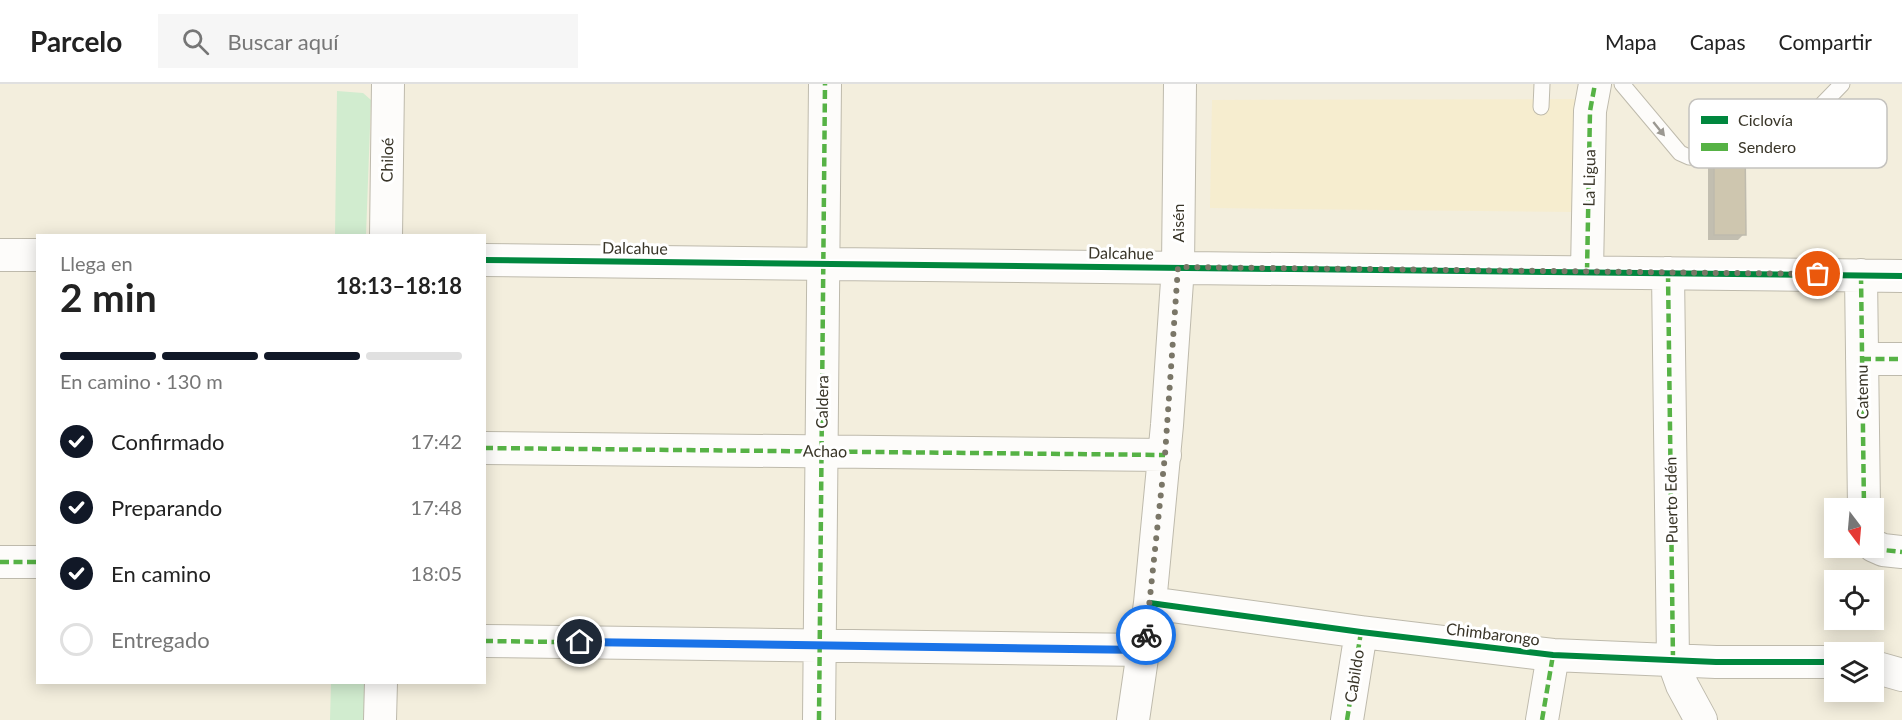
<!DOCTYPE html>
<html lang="es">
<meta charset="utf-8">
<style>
:root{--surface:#fff;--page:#f6f6f6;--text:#222;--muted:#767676;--line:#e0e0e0;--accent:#111827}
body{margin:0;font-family:Lato,sans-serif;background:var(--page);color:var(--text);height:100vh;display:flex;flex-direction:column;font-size:22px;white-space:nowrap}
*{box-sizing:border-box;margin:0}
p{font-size:20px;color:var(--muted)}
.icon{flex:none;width:33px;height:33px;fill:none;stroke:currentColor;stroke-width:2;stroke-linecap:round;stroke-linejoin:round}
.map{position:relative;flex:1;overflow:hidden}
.drawer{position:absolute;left:36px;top:150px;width:450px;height:450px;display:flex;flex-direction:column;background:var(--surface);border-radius:0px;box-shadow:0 3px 15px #0003}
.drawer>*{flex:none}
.needle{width:39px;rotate:164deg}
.fabs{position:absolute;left:1824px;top:414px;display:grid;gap:12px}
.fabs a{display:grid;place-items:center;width:60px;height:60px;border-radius:0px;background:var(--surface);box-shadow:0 3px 15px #0003;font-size:30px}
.pin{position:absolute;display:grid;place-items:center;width:51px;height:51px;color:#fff;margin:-26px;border:3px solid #fff;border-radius:50%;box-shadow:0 2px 6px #0007}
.courier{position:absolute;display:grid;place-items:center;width:60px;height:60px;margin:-30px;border:4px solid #1a73e8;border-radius:50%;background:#fff;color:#222;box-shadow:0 2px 8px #0007}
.head em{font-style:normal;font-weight:700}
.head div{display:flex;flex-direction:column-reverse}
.head{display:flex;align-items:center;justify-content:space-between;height:102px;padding:0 24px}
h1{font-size:39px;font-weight:700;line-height:45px}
.bar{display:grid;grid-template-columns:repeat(4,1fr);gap:9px 6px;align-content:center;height:72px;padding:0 24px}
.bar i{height:8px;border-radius:4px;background:var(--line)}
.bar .selected{background:var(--accent)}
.bar p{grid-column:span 4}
ol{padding:0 24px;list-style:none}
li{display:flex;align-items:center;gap:18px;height:66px}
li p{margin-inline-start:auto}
li .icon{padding:6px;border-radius:50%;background:var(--accent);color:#fff;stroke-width:4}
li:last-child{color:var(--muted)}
li i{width:33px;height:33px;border:3px solid var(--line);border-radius:50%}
header{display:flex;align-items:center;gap:36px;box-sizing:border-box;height:84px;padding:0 30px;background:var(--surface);border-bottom:2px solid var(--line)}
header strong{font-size:28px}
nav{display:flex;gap:33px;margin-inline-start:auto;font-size:21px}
.search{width:420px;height:54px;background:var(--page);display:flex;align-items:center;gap:15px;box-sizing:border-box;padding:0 21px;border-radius:0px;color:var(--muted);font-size:22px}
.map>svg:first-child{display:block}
</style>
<header>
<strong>Parcelo</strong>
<div class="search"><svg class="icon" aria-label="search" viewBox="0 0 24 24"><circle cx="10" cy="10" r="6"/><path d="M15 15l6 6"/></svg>Buscar aquí</div>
<nav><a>Mapa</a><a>Capas</a><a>Compartir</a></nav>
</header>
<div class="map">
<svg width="1902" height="636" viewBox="0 0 1902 636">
<rect width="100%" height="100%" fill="#f3eedd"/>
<path fill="#f6edcf" d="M1578,15v113l-368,-4 2,-108z"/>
<path fill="#d1eccf" d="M337,7l26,2 8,7 -5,135h-31z
M331,599h36v37h-37z"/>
<path fill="#0003" d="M1714,57l30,93 -6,6h-30v-92z"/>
<path fill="#cec6af" stroke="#bfbbad" stroke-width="1.5" d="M1714,56h31l1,95h-32z"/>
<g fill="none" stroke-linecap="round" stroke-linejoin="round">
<defs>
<path id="lane" d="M1622,0l58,69 9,4 25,2
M1541,23l1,-23
M1745,75h14l20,-10 63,-65"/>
<path id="street" d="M386,152l2,-152
M0,171h38
M484,176l1418,16
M1587,188l3,-161 5,-27
M1668,189l5,387 9,25 19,35
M1861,191l3,233
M1862,275h40
M484,364l681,7
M1874,462l9,4 19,2
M0,478h38
M1150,519l211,29 192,23 163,7h118
M484,557l660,9
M1874,583l28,8
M380,636l1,-38
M819,636l6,-636
M1133,636l17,-117 17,-178 11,-158 2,-183
M1347,636l14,-88
M1542,636l11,-65"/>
</defs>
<use href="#lane" stroke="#bebaac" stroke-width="17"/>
<use href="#street" stroke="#bebaac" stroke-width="34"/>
<use href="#lane" stroke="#fdfcfa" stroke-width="15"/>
<use href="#street" stroke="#fdfcfa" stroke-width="32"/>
<path stroke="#56b245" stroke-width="4.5" stroke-dasharray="9 4.5" stroke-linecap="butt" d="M1587,188l3,-161 5,-27
M1668,189l5,387
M1861,191l3,233
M1862,275h40
M484,364l681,7
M1874,462l9,4 19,2
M0,478h38
M484,557l660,9
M819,636l6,-636
M1347,636l14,-88
M1542,636l11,-65"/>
<defs>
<path id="cycleway" d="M484,176l1418,16
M1150,519l211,29 192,23 163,7h118"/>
</defs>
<use href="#cycleway" stroke="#fff" stroke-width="10"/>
<use href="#cycleway" stroke="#00873e" stroke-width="6"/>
</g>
<defs><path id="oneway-solid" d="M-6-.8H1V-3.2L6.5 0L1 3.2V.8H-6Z" transform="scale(1.5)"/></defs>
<use fill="#9b9891" href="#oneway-solid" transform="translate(1659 45) rotate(51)"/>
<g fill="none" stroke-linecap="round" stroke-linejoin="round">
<path stroke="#7a7667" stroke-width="6" stroke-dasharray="0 10.8" d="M1146,551l19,-180 13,-188 640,7"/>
<path stroke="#1a73e8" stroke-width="8" d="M580,558l564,8 2,-15"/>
</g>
<g text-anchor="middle" stroke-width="6" stroke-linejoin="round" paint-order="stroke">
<g font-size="16" fill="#393528" stroke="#fff">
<text transform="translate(387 76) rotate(-89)" y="6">Chiloé</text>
<text transform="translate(1589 94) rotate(-89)" y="6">La Ligua</text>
<text transform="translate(1178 139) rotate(-90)" y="6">Aisén</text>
<text transform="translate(635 164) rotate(1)" y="6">Dalcahue</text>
<text transform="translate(1121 169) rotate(1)" y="6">Dalcahue</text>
<text transform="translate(1862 308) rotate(-91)" y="6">Catemu</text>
<text transform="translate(822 318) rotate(-89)" y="6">Caldera</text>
<text transform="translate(825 367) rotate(1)" y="6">Achao</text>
<text transform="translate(1671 416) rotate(-91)" y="6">Puerto Edén</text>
<text transform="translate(1493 550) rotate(7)" y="6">Chimbarongo</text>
<text transform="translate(1354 592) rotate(-81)" y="6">Cabildo</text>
</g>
</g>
<rect x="1689" y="15" width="198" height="69" rx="9" fill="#fff" stroke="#c4c2be" stroke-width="1.5"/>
<rect x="1701" y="32" width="27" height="8" fill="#00873e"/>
<rect x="1701" y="59" width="27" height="8" fill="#56b245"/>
<g font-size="16" fill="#393528">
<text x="1738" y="42">Ciclovía</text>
<text x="1738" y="69">Sendero</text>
</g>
</svg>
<div class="fabs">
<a><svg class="needle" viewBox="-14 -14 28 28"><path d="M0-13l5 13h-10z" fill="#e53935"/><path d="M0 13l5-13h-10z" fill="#767676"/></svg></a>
<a><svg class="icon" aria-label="locate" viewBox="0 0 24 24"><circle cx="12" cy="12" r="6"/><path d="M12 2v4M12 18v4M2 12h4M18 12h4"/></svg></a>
<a><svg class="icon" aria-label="layers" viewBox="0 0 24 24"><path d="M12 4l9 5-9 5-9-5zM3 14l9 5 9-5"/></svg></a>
</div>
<div class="pin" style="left:1818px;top:190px;background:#ea580c"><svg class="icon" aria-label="bag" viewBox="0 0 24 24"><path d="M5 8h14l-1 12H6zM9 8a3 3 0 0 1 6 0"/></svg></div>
<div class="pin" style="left:580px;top:558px;background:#1f2937"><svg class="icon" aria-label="home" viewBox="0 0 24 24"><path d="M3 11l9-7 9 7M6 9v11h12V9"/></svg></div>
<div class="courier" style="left:1146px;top:551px"><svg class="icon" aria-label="bike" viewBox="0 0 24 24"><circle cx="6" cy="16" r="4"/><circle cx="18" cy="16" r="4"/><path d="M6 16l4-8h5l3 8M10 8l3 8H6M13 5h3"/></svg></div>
<section class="drawer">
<div class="head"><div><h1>2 min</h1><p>Llega en</p></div><em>18:13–18:18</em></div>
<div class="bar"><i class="selected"></i><i class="selected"></i><i class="selected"></i><i></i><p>En camino · 130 m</p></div>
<ol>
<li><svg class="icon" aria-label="check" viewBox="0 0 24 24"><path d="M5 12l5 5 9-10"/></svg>Confirmado<p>17:42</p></li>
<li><svg class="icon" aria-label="check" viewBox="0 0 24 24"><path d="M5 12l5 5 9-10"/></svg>Preparando<p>17:48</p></li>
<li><svg class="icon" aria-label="check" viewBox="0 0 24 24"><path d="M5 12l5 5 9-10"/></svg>En camino<p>18:05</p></li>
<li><i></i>Entregado</li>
</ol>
</section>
</div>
